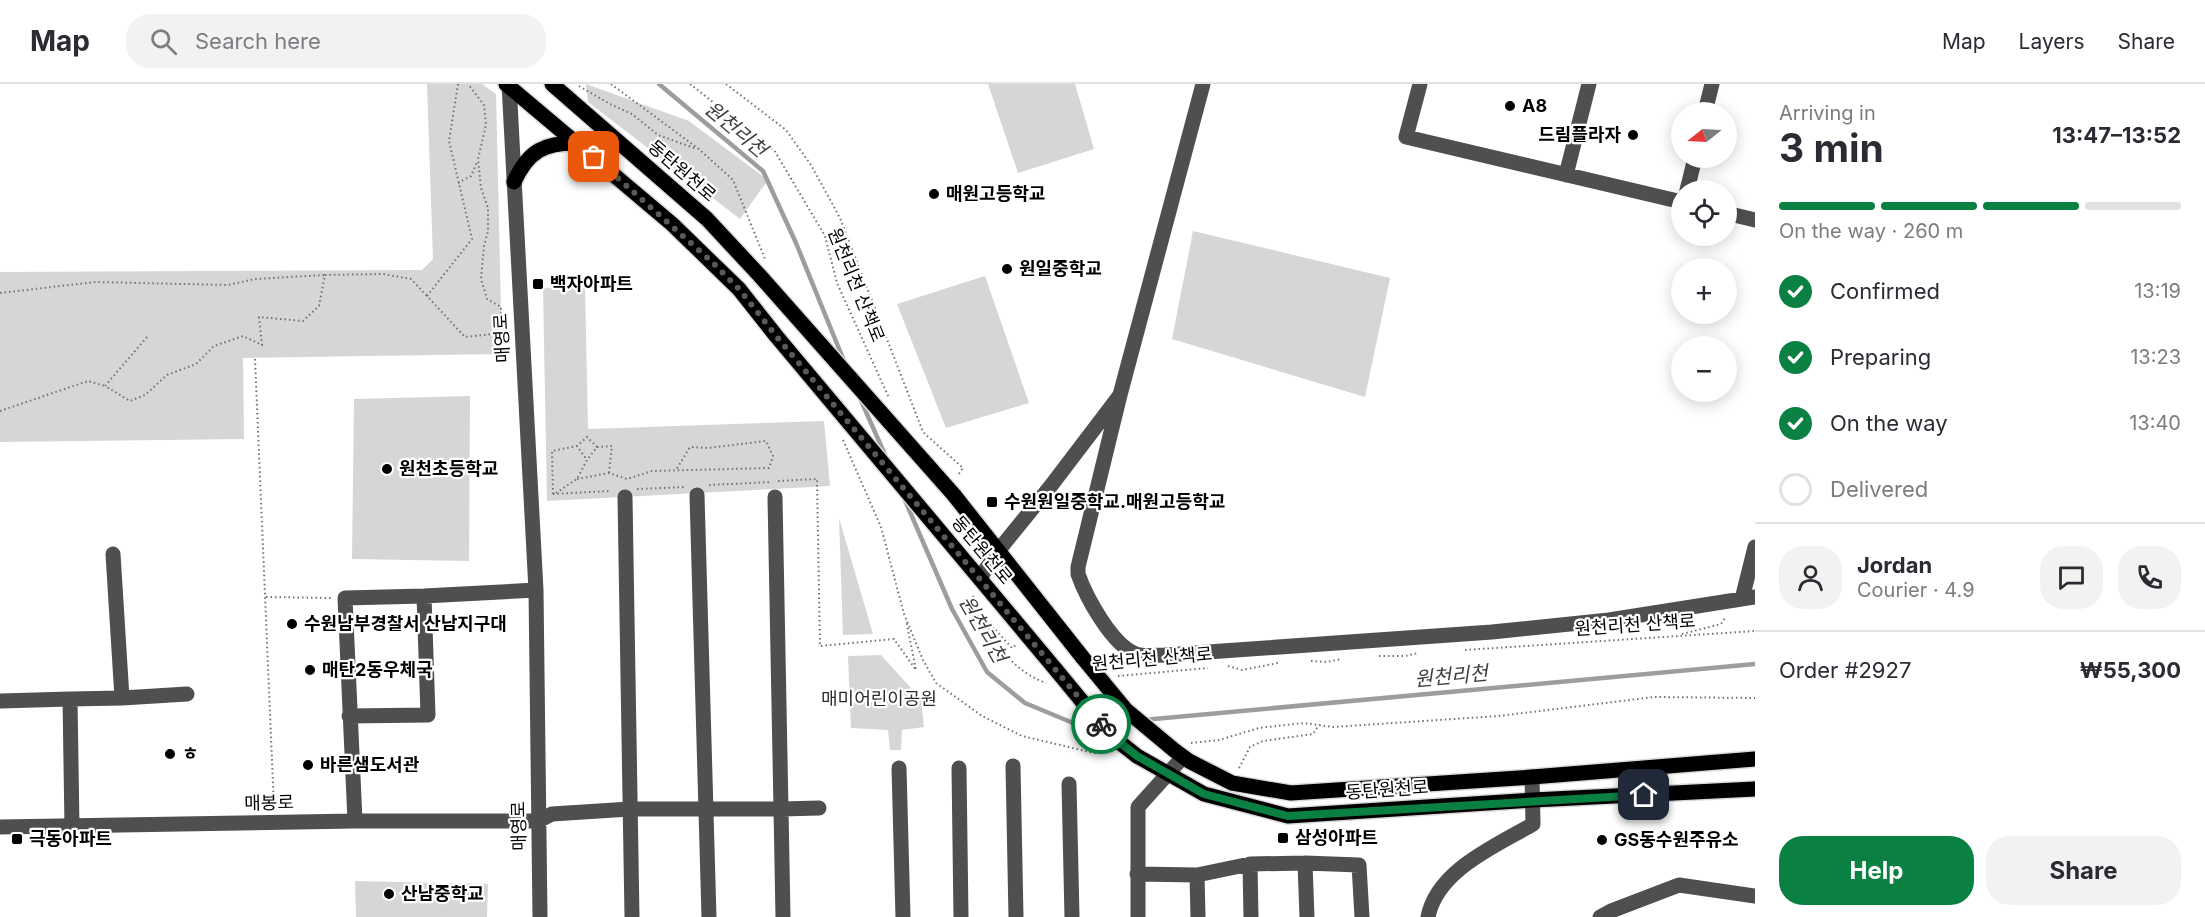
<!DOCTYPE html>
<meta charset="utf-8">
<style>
:root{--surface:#fff;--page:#f2f2f3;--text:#2b2b33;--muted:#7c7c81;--line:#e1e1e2;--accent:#0b8043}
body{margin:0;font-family:Inter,"Noto Sans KR",sans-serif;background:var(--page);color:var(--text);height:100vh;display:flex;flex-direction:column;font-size:22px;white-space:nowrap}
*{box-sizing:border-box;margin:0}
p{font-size:20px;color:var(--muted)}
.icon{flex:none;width:33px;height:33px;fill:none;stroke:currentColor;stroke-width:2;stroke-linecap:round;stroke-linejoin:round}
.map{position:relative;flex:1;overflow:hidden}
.details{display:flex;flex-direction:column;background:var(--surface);width:450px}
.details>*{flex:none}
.needle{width:39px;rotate:252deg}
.fabs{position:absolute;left:1671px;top:18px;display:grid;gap:12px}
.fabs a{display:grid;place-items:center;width:66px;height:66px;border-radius:50%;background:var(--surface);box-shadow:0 3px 15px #0003;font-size:30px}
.pin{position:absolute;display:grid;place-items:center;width:51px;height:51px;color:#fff;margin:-26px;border-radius:12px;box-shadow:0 3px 9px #0006}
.courier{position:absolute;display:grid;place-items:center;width:60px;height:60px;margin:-30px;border:4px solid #0b8043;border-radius:50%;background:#fff;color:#222;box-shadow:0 2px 8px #0007}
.head em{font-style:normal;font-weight:700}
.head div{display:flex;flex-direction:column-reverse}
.head{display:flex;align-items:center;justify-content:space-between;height:102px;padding:0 24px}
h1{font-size:39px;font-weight:700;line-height:45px}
.bar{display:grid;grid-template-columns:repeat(4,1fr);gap:9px 6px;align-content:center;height:72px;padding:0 24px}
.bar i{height:8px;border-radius:4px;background:var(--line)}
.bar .on{background:var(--accent)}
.bar p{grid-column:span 4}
.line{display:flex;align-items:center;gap:15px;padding:0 24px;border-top:2px solid var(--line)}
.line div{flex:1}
.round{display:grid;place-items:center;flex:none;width:63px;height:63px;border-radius:24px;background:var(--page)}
ol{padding:0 24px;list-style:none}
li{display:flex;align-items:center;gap:18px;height:66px}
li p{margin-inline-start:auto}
li .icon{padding:6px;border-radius:50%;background:var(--accent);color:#fff;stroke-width:4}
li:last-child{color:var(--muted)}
li i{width:33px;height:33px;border:3px solid var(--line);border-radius:50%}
.action{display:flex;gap:12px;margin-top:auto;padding:12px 24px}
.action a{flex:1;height:69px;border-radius:24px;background:var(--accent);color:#fff;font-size:24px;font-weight:700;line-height:69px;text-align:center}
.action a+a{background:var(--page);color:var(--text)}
header{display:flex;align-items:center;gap:36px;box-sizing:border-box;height:84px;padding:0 30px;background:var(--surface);border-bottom:2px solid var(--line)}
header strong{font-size:28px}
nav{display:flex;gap:33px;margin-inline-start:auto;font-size:21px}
.search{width:420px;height:54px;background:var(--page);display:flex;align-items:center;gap:15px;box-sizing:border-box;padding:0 21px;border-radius:24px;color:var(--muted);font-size:22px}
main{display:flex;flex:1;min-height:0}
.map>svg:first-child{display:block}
</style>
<header>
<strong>Map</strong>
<div class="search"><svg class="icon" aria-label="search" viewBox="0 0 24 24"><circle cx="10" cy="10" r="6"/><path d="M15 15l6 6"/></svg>Search here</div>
<nav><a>Map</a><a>Layers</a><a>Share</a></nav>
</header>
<main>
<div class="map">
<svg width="1755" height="833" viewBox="0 0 1755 833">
<rect width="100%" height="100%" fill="#fff"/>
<path fill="#d6d6d6" d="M427,0h55l14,10 6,260 -259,4 1,81 -244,3v-170l422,-2 11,-11z
M586,0l103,37 79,59 -28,39 -152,-117z
M988,0h87l19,65 -76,24z
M1193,147l197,47 -25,119 -193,-58z
M985,192l44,127 -83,25 -49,-124z
M585,203l3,142 236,-8 6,65 -283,15 -4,-213z
M470,312l-1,165 -117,-2 2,-160z
M839,434l34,116 -30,1z
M881,571l40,44 3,28 -22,3 -1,20h-11l-2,-20 -37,-2 -3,-72z
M355,797l133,3 -1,33h-131z"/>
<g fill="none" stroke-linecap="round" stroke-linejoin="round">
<path stroke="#9d9d9d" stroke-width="4.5" d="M659,0l104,87 33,72 48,118
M859,312l27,61
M904,414l48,111 35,63 38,31 60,25 14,-2
M1143,636l612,-56
M1108,641l24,-3"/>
<defs>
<path id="major" d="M506,0l166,140 67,65 38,48
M552,0l155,135 54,58
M514,98c14,-31 31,-40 64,-39
M954,411l129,163
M970,483l87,104
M1174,666l15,11 43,22 59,10 241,-16 223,-18
M1137,672l67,38 84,22 245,-16 222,-11"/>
</defs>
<use href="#major" stroke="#dbdbdb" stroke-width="18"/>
<path stroke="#717171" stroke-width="2" stroke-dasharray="1.5 3" stroke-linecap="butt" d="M458,0l-9,57 23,98 -45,57 38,41 36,-4v-26l-14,-8 -6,-20 3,-33 4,-15v-23l-7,-20 -3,-29 8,-34 -2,-20 -16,-21
M611,0l89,66 33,30 32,79
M690,0l84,66 51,86 12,47 52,115
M726,0l60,46 25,35 29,53 83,214 40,36 -5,7
M579,2l31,18 22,10 26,21 39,14
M458,99l13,-7 6,-14
M0,209l95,-11 133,3 27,-6 70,-4
M147,253l-42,49 25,15 15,-6 22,-20 29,-11 18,-18 29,-10 19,9 -3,-28 44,4 16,-15 6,-31 58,-1 28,5 16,17
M255,275l19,449
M0,327l88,-30 17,5
M843,356l38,87 23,87 19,46 13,23 46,33 40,20 72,17 14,-1
M597,363l15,-1 -3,27
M577,395l32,-6 18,6 25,-8 117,-3 4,-12 -7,-15 -58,7 -18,-1 -14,23
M778,397l39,-2 3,167 74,-7 22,31 -10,-50
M709,401l63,-3
M637,405l48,-2
M556,409l21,-14 10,-19 10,-13 -10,-10 -10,9 10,14
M553,410l57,-3
M553,410l-1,-43 25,-5
M973,512c16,38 33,72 73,87
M266,513l66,1
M989,544l3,-2 20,22 4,-3
M1682,550l39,-10 4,-6
M1465,566l290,-19
M1379,572h26l13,-3
M1311,577l16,1 14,-3
M1228,582l14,4 36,-7
M1118,592l90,-8
M1191,659l28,-3 40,-12 45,-5 29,4 166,-11 155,-19 101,1
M1239,684l11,-21 13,-6 50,-7 6,-9"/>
<path stroke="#4f4f4f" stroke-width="15" d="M509,0l27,506 4,327
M1420,0l-14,53 276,65
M1705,28l7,-28
M1566,91l23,-91
M1687,106l8,-32
M1726,129l29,7
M1120,311l-42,172v7c8,23 34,71 58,80 8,3 20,1 29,1l327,-23 117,-12 146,-23
M697,411l12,422
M625,413l7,420
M980,494l18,-27 52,-64 70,-92 83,-311
M1742,515l13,-52
M122,614l65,-4
M70,615l52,-1 -9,-144
M0,617l70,-2 2,128
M349,632l79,-1 -4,-119
M1013,682l3,151
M899,684l4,149
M959,684l2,149
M1069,700l3,133
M355,737l-10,-223 79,-2 112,-6
M0,743l355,-6h183l14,-7 78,-5h151l-6,-312
M1305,779l2,54
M1250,780l1,53
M1137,790l60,1 53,-11 55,-1 54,2 3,52
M1197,791l1,42
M783,833l-2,-108 38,-1
M1138,833v-110l45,-50
M1428,833c9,-47 68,-71 105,-93l-1,-47
M1600,833l11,-6 68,-26 76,11"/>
<use href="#major" stroke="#000" stroke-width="15"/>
<defs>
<path id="major-bridge" d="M761,193l193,218
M777,253l193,230
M1083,574l43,52 48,40
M1057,587l52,63 28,22"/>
</defs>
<use href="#major-bridge" stroke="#dbdbdb" stroke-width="18" stroke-linecap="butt"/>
<use href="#major-bridge" stroke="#000" stroke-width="15"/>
</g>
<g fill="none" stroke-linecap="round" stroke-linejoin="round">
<path stroke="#595959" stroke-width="6" stroke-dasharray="0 10.8" d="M594,73l116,103 29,29 38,48 324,387"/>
<path stroke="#0b8043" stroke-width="8" d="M1101,640l8,10 28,22 67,38 84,22 356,-21"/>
</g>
<g fill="#000" stroke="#fff" stroke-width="2">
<circle cx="1510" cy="22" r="6"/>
<circle cx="1633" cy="51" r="6"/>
<circle cx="934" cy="110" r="6"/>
<circle cx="1007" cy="185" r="6"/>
<rect x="532" y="194" width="12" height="12" rx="3"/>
<circle cx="387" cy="385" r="6"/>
<rect x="986" y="412" width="12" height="12" rx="3"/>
<circle cx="292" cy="540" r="6"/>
<circle cx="310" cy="586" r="6"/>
<circle cx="170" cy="670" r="6"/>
<circle cx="308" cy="681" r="6"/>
<rect x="1277" y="748" width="12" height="12" rx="3"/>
<rect x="11" y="749" width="12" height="12" rx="3"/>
<circle cx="1602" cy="756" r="6"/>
<circle cx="389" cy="810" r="6"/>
</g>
<g text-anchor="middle" stroke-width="4.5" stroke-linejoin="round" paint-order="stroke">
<g font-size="18" font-weight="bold" fill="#000" stroke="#fff" text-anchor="start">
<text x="1522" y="28">A8</text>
<text x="1621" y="57" text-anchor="end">드림플라자</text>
<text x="946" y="116">매원고등학교</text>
<text x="1019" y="191">원일중학교</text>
<text x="550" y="206">백자아파트</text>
<text x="399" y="391">원천초등학교</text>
<text x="1004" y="424">수원원일중학교.매원고등학교</text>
<text x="304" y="546">수원남부경찰서 산남지구대</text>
<text x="322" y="592">매탄2동우체국</text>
<text x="182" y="676">ㅎ</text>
<text x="320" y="687">바른샘도서관</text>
<text x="1295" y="760">삼성아파트</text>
<text x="29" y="761">극동아파트</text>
<text x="1614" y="762">GS동수원주유소</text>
<text x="401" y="816">산남중학교</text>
</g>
<g font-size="18" fill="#000" stroke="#fff">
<text transform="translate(682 87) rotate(41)" y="6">동탄원천로</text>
<text transform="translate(856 201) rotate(68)" y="6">원천리천 산책로</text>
<text transform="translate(502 254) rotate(-93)" y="6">매영로</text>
<text transform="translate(982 466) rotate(50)" y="6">동탄원천로</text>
<text transform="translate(1635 541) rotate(-4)" y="6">원천리천 산책로</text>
<text transform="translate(1152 575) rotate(-5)" y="6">원천리천 산책로</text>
<text transform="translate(1387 706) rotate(-4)" y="6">동탄원천로</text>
<text transform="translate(269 719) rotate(-1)" y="6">매봉로</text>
<text transform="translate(519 742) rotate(-91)" y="6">매영로</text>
</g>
<g font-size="18" fill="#2d2d2d" stroke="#fff">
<text x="879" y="621">매미어린이공원</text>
</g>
<g font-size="20" font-style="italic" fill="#3e3e3e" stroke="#fff">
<text transform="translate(736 45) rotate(40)" y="7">원천리천</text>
<text transform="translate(983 545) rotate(60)" y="7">원천리천</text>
<text transform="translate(1451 592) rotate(-5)" y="7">원천리천</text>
</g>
</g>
</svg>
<div class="fabs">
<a><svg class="needle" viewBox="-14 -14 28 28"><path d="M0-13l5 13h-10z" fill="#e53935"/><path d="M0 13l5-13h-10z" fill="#7c7c81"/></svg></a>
<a><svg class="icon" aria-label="locate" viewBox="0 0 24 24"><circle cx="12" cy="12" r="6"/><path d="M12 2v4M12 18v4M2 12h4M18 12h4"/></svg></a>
<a>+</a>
<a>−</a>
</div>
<div class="pin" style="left:594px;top:73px;background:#ea580c"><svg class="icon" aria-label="bag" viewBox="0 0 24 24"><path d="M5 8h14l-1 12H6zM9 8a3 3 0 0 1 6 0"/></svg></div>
<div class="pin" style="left:1644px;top:711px;background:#1f2937"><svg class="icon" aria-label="home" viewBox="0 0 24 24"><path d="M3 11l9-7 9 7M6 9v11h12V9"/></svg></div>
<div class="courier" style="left:1101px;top:640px"><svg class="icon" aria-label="bike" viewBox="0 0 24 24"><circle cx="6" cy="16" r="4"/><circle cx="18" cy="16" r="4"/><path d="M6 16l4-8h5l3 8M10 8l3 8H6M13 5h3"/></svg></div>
</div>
<section class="details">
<div class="head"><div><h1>3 min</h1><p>Arriving in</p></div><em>13:47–13:52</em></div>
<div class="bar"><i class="on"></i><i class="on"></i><i class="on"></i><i></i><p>On the way · 260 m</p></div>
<ol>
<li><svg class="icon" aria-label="check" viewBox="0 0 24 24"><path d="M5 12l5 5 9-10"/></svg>Confirmed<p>13:19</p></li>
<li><svg class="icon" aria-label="check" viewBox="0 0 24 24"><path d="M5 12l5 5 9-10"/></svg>Preparing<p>13:23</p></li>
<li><svg class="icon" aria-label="check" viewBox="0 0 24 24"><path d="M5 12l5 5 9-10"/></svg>On the way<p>13:40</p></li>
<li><i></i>Delivered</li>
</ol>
<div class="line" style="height:108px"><a class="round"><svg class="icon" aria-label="person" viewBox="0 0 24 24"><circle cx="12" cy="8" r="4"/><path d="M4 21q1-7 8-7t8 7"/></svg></a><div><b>Jordan</b><p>Courier · 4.9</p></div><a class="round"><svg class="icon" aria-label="chat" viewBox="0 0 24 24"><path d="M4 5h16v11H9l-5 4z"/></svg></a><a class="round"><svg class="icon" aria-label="phone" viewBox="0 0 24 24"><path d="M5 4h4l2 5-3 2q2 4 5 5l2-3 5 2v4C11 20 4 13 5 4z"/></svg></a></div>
<div class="line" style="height:78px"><div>Order #2927</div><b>₩55,300</b></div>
<div class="action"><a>Help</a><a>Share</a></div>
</section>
</main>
